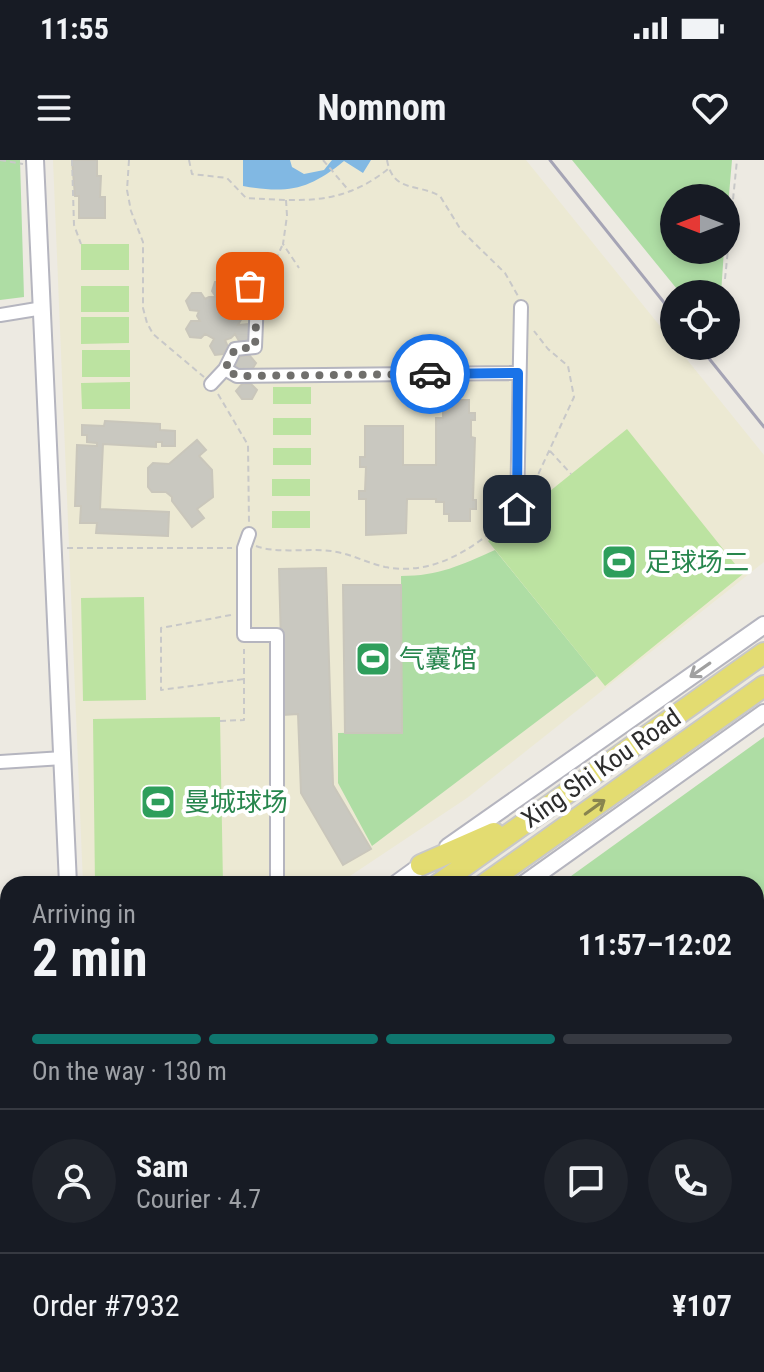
<!DOCTYPE html>
<meta charset="utf-8">
<style>
:root{--surface:#171b24;--page:#20242c;--text:#f1f3f6;--muted:#9ea1a6;--line:#363941;--accent:#0f766e}
body{margin:0;font-family:"Roboto Condensed","Noto Sans SC",sans-serif;background:var(--page);color:var(--text);height:100vh;display:flex;flex-direction:column;font-size:30px;white-space:nowrap}
*{box-sizing:border-box;margin:0}
p{font-size:26px;color:var(--muted)}
.icon{flex:none;width:44px;height:44px;fill:none;stroke:currentColor;stroke-width:2;stroke-linecap:round;stroke-linejoin:round}
.map{position:relative;flex:1;overflow:hidden}
.sheet{position:absolute;left:0px;top:716px;width:764px;height:496px;display:flex;flex-direction:column;background:var(--surface);border-radius:24px 24px 0 0;box-shadow:0 4px 12px #0003}
.sheet>*{flex:none}
.needle{width:52px;rotate:270deg}
.tools{position:absolute;left:660px;top:24px;display:grid;gap:16px}
.tools a{display:grid;place-items:center;width:80px;height:80px;border-radius:50%;background:var(--surface);box-shadow:0 4px 12px #0003;font-size:40px}
.pin{position:absolute;display:grid;place-items:center;width:68px;height:68px;color:#fff;margin:-34px;border-radius:16px;box-shadow:0 4px 12px #0006}
.courier{position:absolute;display:grid;place-items:center;width:80px;height:80px;margin:-40px;border:6px solid #1a73e8;border-radius:50%;background:#fff;color:#222;box-shadow:0 2px 10px #0007}
.head em{font-style:normal;font-weight:700}
.head div{display:flex;flex-direction:column-reverse}
.head{display:flex;align-items:center;justify-content:space-between;height:136px;padding:0 32px}
h1{font-size:52px;font-weight:700;line-height:60px}
.bar{display:grid;grid-template-columns:repeat(4,1fr);gap:12px 8px;align-content:center;height:96px;padding:0 32px}
.bar i{height:10px;border-radius:6px;background:var(--line)}
.bar .selected{background:var(--accent)}
.bar p{grid-column:span 4}
.line{display:flex;align-items:center;gap:20px;padding:0 32px;border-top:2px solid var(--line)}
.line div{flex:1}
.round{display:grid;place-items:center;flex:none;width:84px;height:84px;border-radius:42px;background:var(--page)}
.status{display:flex;justify-content:space-between;align-items:center;height:56px;padding:0 40px;background:var(--surface);direction:ltr}
.status svg{height:22px;fill:currentColor}
header{display:flex;justify-content:space-between;align-items:center;height:104px;padding:0 32px;background:var(--surface);font-size:36px;font-weight:700}
.map>svg:first-child{display:block}
</style>
<div class="status"><b>11:55</b><svg viewBox="0 0 49 12"><path d="M0 12V9h3v3zM5 12V6h3v6zM10 12V3h3v9zM15 12V0h3v12zM26 1h20v11H26zM47 4h2v5h-2z"/></svg></div>
<header><svg class="icon" aria-label="menu" viewBox="0 0 24 24"><path d="M4 6h16M4 12h16M4 18h16"/></svg>Nomnom<svg class="icon" aria-label="heart" viewBox="0 0 24 24"><path d="M12 20l-8-8c-3-5 5-10 8-4 3-6 11-1 8 4z"/></svg></header>
<div class="map">
<svg width="764" height="1212" viewBox="0 0 764 1212">
<rect width="100%" height="100%" fill="#edeae2"/>
<path fill="#ece9d3" d="M53,0h473l238,295v107l-297,236 -129,86h-255z"/>
<path fill="#aedda4" d="M0,0h20l4,137 -24,3z
M572,0h160l-6,69v-31h-52v52h50l-3,44h-40z
M495,390l102,126 -225,170 -34,-63v-50l64,-1 -1,-156c38,0 60,-11 94,-26z
M764,577v421l-8,-1v-273h-196z"/>
<path fill="#bce3a1" d="M81,84h48v26h-48z
M81,126h48v26h-48z
M81,157h48v26l-48,1z
M82,190h48v27h-48z
M130,222v27h-48l-1,-26z
M273,227h38v17h-38z
M273,258h38v17h-38z
M627,269l116,145 -138,112 -117,-145z
M273,288h38v17h-38z
M272,319h38v17h-38z
M272,351h38v17h-38z
M144,437l2,103 -63,1 -2,-103z
M220,557l3,167h-128l-2,-165z"/>
<path fill="#81b8e3" d="M243,0h47l2,7 12,7 20,-4 8,-10h39l-8,13 -19,-12c-35,29 -57,33 -101,25z"/>
<path fill="#c9c8c0" stroke="#c9c6bb" stroke-width="2" d="M72,0h25v16h4l-1,21h5v21h-26v-22h-4z
M215,122h9l5,8 -2,7 8,5 5,-6h10l5,8 -4,9h-11l2,5 -4,7 11,-1 5,8 -5,9h-10l-4,-7 -4,4 -6,2 3,7 -5,7 -8,1 -5,-9 4,-7 -9,-5 -4,4 -11,-1 -4,-8 5,-8h9l-3,-5 2,-5 -9,-1 -4,-9 6,-8h9l4,6 4,-2h7l-4,-6z
M241,196h9l6,7 -5,8 -10,1 -6,-8z
M242,224h9l6,6 -5,9h-10l-6,-8z
M450,240h19v13h6v7h-4v17l4,1 -2,62h3v9h-6v12h-21v-7h-5v-12h-8v-3h-29l-1,34 -40,2v-36h-7v-8h6l1,-24h-6v-10h5v-31h38v39h33v-47h7v-13h7z
M105,261l55,3v6l15,1v15h-13v-4h-6v5l-53,-3 -3,65 69,3 -1,24 -72,-3 1,-10h-17l1,-17h-6l2,-61 20,1v-3l-10,-1v-7h-5v-10l22,1z
M197,280l9,10 -7,6 13,14 1,27 -16,12 7,9 -12,9 -20,-26v-4l-6,-5h-14l-4,-5v-19l5,-5 16,1z
M326,408l7,217 38,64 -28,16 -42,-72 -3,-79 -15,1 -4,-146z
M343,425h58l1,148h-57z
M0,955h6v93h-6z
M756,1034h5v166h-5z
M208,1204h48v8h-48z
M342,1204h96v8h-96z
M470,1204h106v8h-106z"/>
<g fill="none" stroke-linecap="round" stroke-linejoin="round">
<defs>
<path id="service" d="M0,943h8
M0,1168l8,-31
M308,1204v8
M266,1212v-8"/>
<path id="minor" d="M0,155l43,-7
M225,209l10,-20 20,-2 2,-48 -7,-13h-19
M211,224l14,-15 12,7 281,-3
M517,349l4,-202
M249,374l-5,14v87h33v249
M0,602l63,-4
M0,920l8,1
M756,1004h8
M756,1023h8v100
M448,1204l1,8
M585,1208h84v4
M669,1208l95,-1
M194,1212l3,-8
M333,1212v-8"/>
<path id="tertiary" d="M35,0l33,724
M448,687l316,-222
M396,724l33,-24
M524,724l240,-171
M64,1212l1,-8
M116,1212v-8"/>
<path id="primary" d="M421,705l73,-32
M439,724l325,-231
M485,724l279,-198
M97,1212l1,-8"/>
</defs>
<use href="#service" stroke="#b5b5bf" stroke-width="10"/>
<use href="#minor" stroke="#b5b5bf" stroke-width="16"/>
<use href="#tertiary" stroke="#b5b5bf" stroke-width="20"/>
<use href="#primary" stroke="#c8c8c8" stroke-width="24"/>
<path stroke="#c8c8c8" stroke-width="2" stroke-dasharray="6 4" stroke-linecap="butt" d="M0,0l23,4
M72,0l2,65 7,19
M129,0l-2,30 4,21 12,31v66l4,15 6,11 51,43
M189,0l3,14 35,4 19,20c56,3 96,8 142,-29
M323,0l27,32
M387,0c6,33 30,23 53,36l21,34 44,43 13,23
M286,40l1,16 -4,28 16,24
M725,119l12,-119
M263,127l19,-41
M218,234l30,51 1,78
M550,291l21,23
M530,332l44,-95 -6,-31 -20,-17 -14,-18
M530,335l7,7
M256,386c20,8 53,2 75,5 18,2 36,12 54,16 49,9 88,-18 123,-49
M67,388h165
M231,455l-70,13v62l83,-11
M220,561l24,-1v-71"/>
<use href="#service" stroke="#fff" stroke-width="6"/>
<use href="#minor" stroke="#fff" stroke-width="12"/>
<use href="#tertiary" stroke="#fff" stroke-width="16"/>
<use href="#primary" stroke="#e3dc71" stroke-width="20"/>
<path stroke="#a5a4b5" stroke-width="3" d="M550,0l124,155
M699,186l65,81"/>
</g>
<defs><path id="oneway-shaft" d="M-6 0H5M1.5-3L5.5 0L1.5 3" fill="none" stroke-width="1.6" stroke-linecap="round" stroke-linejoin="round" transform="scale(2)"/></defs>
<use stroke="#a0a0a0" href="#oneway-shaft" transform="translate(700 510) rotate(145)"/>
<use stroke="#88844f" href="#oneway-shaft" transform="translate(595 647) rotate(-36)"/>
<g fill="none" stroke-linecap="round" stroke-linejoin="round">
<path stroke="#706f6c" stroke-width="8" stroke-dasharray="0 14.4" d="M250,126l7,13 -2,48 -20,2 -10,20 12,7 193,-2"/>
<path stroke="#1a73e8" stroke-width="10" d="M430,214l88,-1 -1,136"/>
</g>
<defs>
<symbol id="stadium-square" viewBox="-11 -11 22 22"><rect x="-9" y="-9" width="18" height="18" rx="4" fill="#2e9e5b" stroke="#fff"/><path d="M0-5a6.5 5 0 1 0 0 10a6.5 5 0 1 0 0-10ZM-3.5-1.8h7v3.6h-7Z" fill="#fff"/></symbol>
</defs>
<g fill-rule="evenodd">
<use href="#stadium-square" x="599" y="382" width="40" height="40"/>
<use href="#stadium-square" x="353" y="479" width="40" height="40"/>
<use href="#stadium-square" x="138" y="622" width="40" height="40"/>
</g>
<g text-anchor="middle" stroke-width="8" stroke-linejoin="round" paint-order="stroke">
<g font-size="26" fill="#27864d" stroke="#fff" text-anchor="start">
<text x="645" y="411">足球场二</text>
<text x="399" y="508">气囊馆</text>
<text x="184" y="651">曼城球场</text>
</g>
<g font-size="26" fill="#2d2d2d" stroke="#fff">
<text transform="translate(601 608) rotate(-35)" y="9">Xing Shi Kou Road</text>
</g>
</g>
</svg>
<div class="tools">
<a><svg class="needle" viewBox="-14 -14 28 28"><path d="M0-13l5 13h-10z" fill="#e53935"/><path d="M0 13l5-13h-10z" fill="#9ea1a6"/></svg></a>
<a><svg class="icon" aria-label="locate" viewBox="0 0 24 24"><circle cx="12" cy="12" r="6"/><path d="M12 2v4M12 18v4M2 12h4M18 12h4"/></svg></a>
</div>
<div class="pin" style="left:250px;top:126px;background:#ea580c"><svg class="icon" aria-label="bag" viewBox="0 0 24 24"><path d="M5 8h14l-1 12H6zM9 8a3 3 0 0 1 6 0"/></svg></div>
<div class="pin" style="left:517px;top:349px;background:#1f2937"><svg class="icon" aria-label="home" viewBox="0 0 24 24"><path d="M3 11l9-7 9 7M6 9v11h12V9"/></svg></div>
<div class="courier" style="left:430px;top:214px"><svg class="icon" aria-label="car" viewBox="0 0 24 24"><path d="M5 17H2v-5l4-1 3-4h7l3 4 3 1v5h-3M9 17h6M6 11h13"/><circle cx="7" cy="17" r="2"/><circle cx="17" cy="17" r="2"/></svg></div>
<section class="sheet">
<div class="head"><div><h1>2 min</h1><p>Arriving in</p></div><em>11:57–12:02</em></div>
<div class="bar"><i class="selected"></i><i class="selected"></i><i class="selected"></i><i></i><p>On the way · 130 m</p></div>
<div class="line" style="height:144px"><a class="round"><svg class="icon" aria-label="person" viewBox="0 0 24 24"><circle cx="12" cy="8" r="4"/><path d="M4 21q1-7 8-7t8 7"/></svg></a><div><b>Sam</b><p>Courier · 4.7</p></div><a class="round"><svg class="icon" aria-label="chat" viewBox="0 0 24 24"><path d="M4 5h16v11H9l-5 4z"/></svg></a><a class="round"><svg class="icon" aria-label="phone" viewBox="0 0 24 24"><path d="M5 4h4l2 5-3 2q2 4 5 5l2-3 5 2v4C11 20 4 13 5 4z"/></svg></a></div>
<div class="line" style="height:104px"><div>Order #7932</div><b>¥107</b></div>
</section>
</div>
